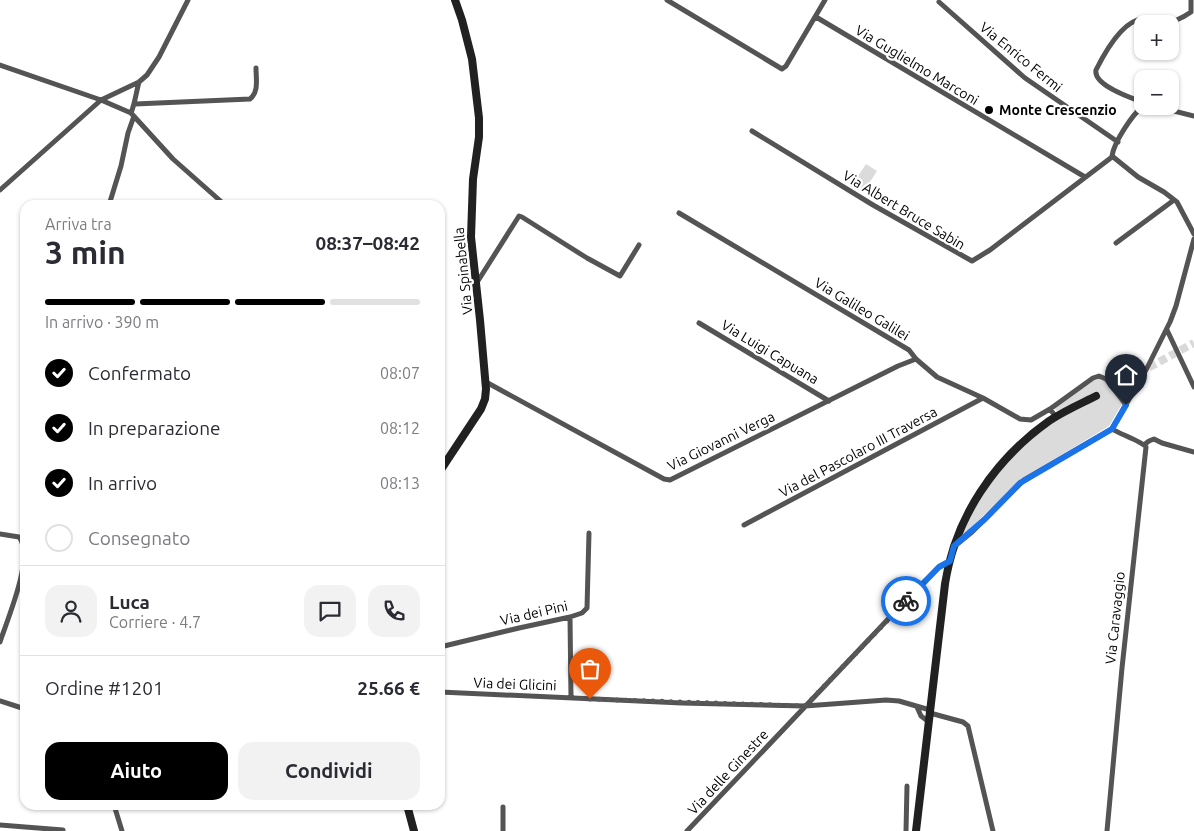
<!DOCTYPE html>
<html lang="it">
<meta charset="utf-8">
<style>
:root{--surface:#fff;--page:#f2f2f3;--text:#2b2b33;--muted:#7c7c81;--line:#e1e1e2;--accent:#000}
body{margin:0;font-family:Ubuntu,sans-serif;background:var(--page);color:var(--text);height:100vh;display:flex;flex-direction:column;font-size:19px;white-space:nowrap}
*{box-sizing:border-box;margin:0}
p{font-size:16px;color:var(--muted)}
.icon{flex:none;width:28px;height:28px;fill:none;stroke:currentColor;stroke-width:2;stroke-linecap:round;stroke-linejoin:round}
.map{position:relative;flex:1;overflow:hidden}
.panel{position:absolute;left:20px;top:200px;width:425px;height:610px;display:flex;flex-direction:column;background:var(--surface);border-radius:15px;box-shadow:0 1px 4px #0004}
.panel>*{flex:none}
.buttons{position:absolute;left:1134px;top:15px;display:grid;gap:10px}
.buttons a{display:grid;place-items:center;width:45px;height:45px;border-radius:10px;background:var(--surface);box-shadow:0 1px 4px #0004;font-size:25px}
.pin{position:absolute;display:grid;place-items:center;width:42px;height:42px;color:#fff;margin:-51px -21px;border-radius:50% 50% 50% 0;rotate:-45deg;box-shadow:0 0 5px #0007}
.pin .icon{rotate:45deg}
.courier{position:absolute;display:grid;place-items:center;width:50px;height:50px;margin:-25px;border:4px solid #1a73e8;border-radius:50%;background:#fff;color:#222;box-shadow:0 1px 6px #0007}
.summary em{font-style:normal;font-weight:600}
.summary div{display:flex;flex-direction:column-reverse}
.summary{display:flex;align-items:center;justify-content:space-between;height:85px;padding:0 25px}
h1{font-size:32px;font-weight:600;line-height:38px}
.bar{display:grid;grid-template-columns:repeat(4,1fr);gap:8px 5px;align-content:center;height:60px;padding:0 25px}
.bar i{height:6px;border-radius:4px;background:var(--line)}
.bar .active{background:var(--accent)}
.bar p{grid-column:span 4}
.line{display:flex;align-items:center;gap:12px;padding:0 25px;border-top:1px solid var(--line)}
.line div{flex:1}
.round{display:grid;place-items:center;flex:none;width:52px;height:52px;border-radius:15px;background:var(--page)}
ol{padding:0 25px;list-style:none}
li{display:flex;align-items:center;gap:15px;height:55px}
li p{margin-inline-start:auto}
li .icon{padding:5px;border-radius:50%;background:var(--accent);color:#fff;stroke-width:4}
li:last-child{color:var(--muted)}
li i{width:28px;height:28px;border:2px solid var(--line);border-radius:50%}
.primary-button{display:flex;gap:10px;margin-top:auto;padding:10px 25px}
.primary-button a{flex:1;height:58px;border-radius:15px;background:var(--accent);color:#fff;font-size:20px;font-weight:600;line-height:58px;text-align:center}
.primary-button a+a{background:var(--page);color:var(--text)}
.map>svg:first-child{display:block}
</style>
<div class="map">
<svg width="1194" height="831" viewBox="0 0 1194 831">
<rect width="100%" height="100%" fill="#fff"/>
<path fill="#dbdbdb" d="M866,164l11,7 -14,22 -11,-8z
M1097,378h5l20,26 -13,22 -87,53 -60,57c14,-41 46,-79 79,-106 17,-14 38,-23 57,-33l-3,-5 -38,19 -3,-3z"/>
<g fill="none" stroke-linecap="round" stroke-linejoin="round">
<path stroke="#d9d9d9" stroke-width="8" stroke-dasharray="8 4" stroke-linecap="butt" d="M1096,396l98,-53"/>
<path stroke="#545454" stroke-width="5" d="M667,0l115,69 4,-3 39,-66
M939,2l86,76 93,64
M816,17l269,160
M0,65l101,35 30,13 42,46 52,46
M1142,102c-11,-4 -49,-17 -46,-32 8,-16 26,-50 47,-51 5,0 10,2 15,3 12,3 23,-3 33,-10v-12
M135,104l115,-5c9,-7 6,-20 6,-31
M1143,106c-11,9 -29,36 -31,50l26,21 26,15 13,10 17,32
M1154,106l40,10
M131,113c4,-10 5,-20 8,-31
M752,131l121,74 99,56 18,-11 122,-93
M0,190l101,-90 38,-18 8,-7 12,-18 29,-57
M109,205l12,-39 7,-33 6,-17
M679,213l230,137 7,9 21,18 46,21 37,21 11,1 19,-11 6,8
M1116,243l58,-43
M476,284l43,-68 3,1 65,41 33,18 19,-31
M699,323l130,78
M1167,330l27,57
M486,382l178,97 6,1 228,-114 18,-7
M1050,409l43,-31 6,-2 7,3 20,26
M1145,444l4,-3 5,-2 8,4 32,9
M744,525l239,-127
M0,534l19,3c16,19 -12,83 -19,105
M956,545l16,-13 52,-52 88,-51 35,-61 23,-46 6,-16 18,-67
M570,617l1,81
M440,647l79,-19 51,-11 12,-4 5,-5 2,-75
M440,692l242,11 123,3 81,-6 13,1 31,9
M0,701l25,8
M917,707l4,9 8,6
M930,713l33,9 5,4 25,105
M25,726v9
M114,805l8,26
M503,807v24
M0,825l63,5
M687,831l225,-237 27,-27 11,-6
M906,831l1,-45
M1107,831l15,-163 24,-221c-3,-5 -26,-13 -34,-18"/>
<path stroke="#212121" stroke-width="8" d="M440,471l41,-62 4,-10 1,-10 -6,-69 -9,-83 2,-58 6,-42v-19l-7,-59 -10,-39 -7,-20
M407,805l7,26
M916,831l29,-247c10,-66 49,-124 104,-163 15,-10 31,-17 47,-25"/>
</g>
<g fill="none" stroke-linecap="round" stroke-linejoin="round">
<path stroke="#595959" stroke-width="5" stroke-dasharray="0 9" d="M590,699l215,7 101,-105"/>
<path stroke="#1a73e8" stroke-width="6" d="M906,601l33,-34 11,-6 4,-15 31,-27 35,-36 92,-54 14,-24"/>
</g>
<circle fill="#000" stroke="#fff" stroke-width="2" cx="989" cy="110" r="5"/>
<g text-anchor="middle" stroke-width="4.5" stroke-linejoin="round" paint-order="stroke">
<g font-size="14" fill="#000" stroke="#fff">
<text transform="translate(1021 57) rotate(39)" y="5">Via Enrico Fermi</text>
<text transform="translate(917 65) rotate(31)" y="5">Via Guglielmo Marconi</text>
<text transform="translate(904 210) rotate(31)" y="5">Via Albert Bruce Sabin</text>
<text transform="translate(463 271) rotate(-96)" y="5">Via Spinabella</text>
<text transform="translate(862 309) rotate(31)" y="5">Via Galileo Galilei</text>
<text transform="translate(770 352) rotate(31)" y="5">Via Luigi Capuana</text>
<text transform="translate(721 441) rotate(-26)" y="5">Via Giovanni Verga</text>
<text transform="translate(858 452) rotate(-28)" y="5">Via del Pascolaro III Traversa</text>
<text transform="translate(534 613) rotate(-13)" y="5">Via dei Pini</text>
<text transform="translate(1115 618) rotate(-84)" y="5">Via Caravaggio</text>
<text transform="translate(515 684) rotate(2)" y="5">Via dei Glicini</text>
<text transform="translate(728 772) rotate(-47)" y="5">Via delle Ginestre</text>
</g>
<g font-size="14" font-weight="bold" fill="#000" stroke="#fff" text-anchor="start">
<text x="999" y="115">Monte Crescenzio</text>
</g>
</g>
</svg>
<div class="buttons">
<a>+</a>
<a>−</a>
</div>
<div class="pin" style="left:590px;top:699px;background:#ea580c"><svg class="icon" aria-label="bag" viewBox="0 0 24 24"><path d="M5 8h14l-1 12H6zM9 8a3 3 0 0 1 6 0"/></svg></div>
<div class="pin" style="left:1126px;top:405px;background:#1f2937"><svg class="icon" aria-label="home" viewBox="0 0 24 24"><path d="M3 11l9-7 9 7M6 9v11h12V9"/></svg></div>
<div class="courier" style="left:906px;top:601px"><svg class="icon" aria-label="bike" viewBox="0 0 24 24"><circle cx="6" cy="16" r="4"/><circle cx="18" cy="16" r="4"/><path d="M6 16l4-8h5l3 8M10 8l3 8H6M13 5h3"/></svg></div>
<section class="panel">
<div class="summary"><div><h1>3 min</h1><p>Arriva tra</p></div><em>08:37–08:42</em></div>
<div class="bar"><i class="active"></i><i class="active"></i><i class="active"></i><i></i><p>In arrivo · 390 m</p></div>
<ol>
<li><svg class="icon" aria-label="check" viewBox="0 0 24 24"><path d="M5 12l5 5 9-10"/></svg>Confermato<p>08:07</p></li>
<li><svg class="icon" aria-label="check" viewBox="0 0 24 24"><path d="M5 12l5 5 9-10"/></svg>In preparazione<p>08:12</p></li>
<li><svg class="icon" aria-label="check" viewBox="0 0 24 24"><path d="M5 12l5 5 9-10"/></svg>In arrivo<p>08:13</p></li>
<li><i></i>Consegnato</li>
</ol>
<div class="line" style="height:90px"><a class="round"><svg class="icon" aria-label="person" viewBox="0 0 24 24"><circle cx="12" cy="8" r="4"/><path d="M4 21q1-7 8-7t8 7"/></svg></a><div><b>Luca</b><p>Corriere · 4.7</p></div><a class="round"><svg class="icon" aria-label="chat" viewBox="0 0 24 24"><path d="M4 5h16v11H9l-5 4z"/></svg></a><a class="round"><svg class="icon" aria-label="phone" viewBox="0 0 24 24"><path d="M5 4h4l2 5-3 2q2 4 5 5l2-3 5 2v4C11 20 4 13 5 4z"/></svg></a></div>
<div class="line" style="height:65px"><div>Ordine #1201</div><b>25.66 €</b></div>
<div class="primary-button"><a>Aiuto</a><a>Condividi</a></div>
</section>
</div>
